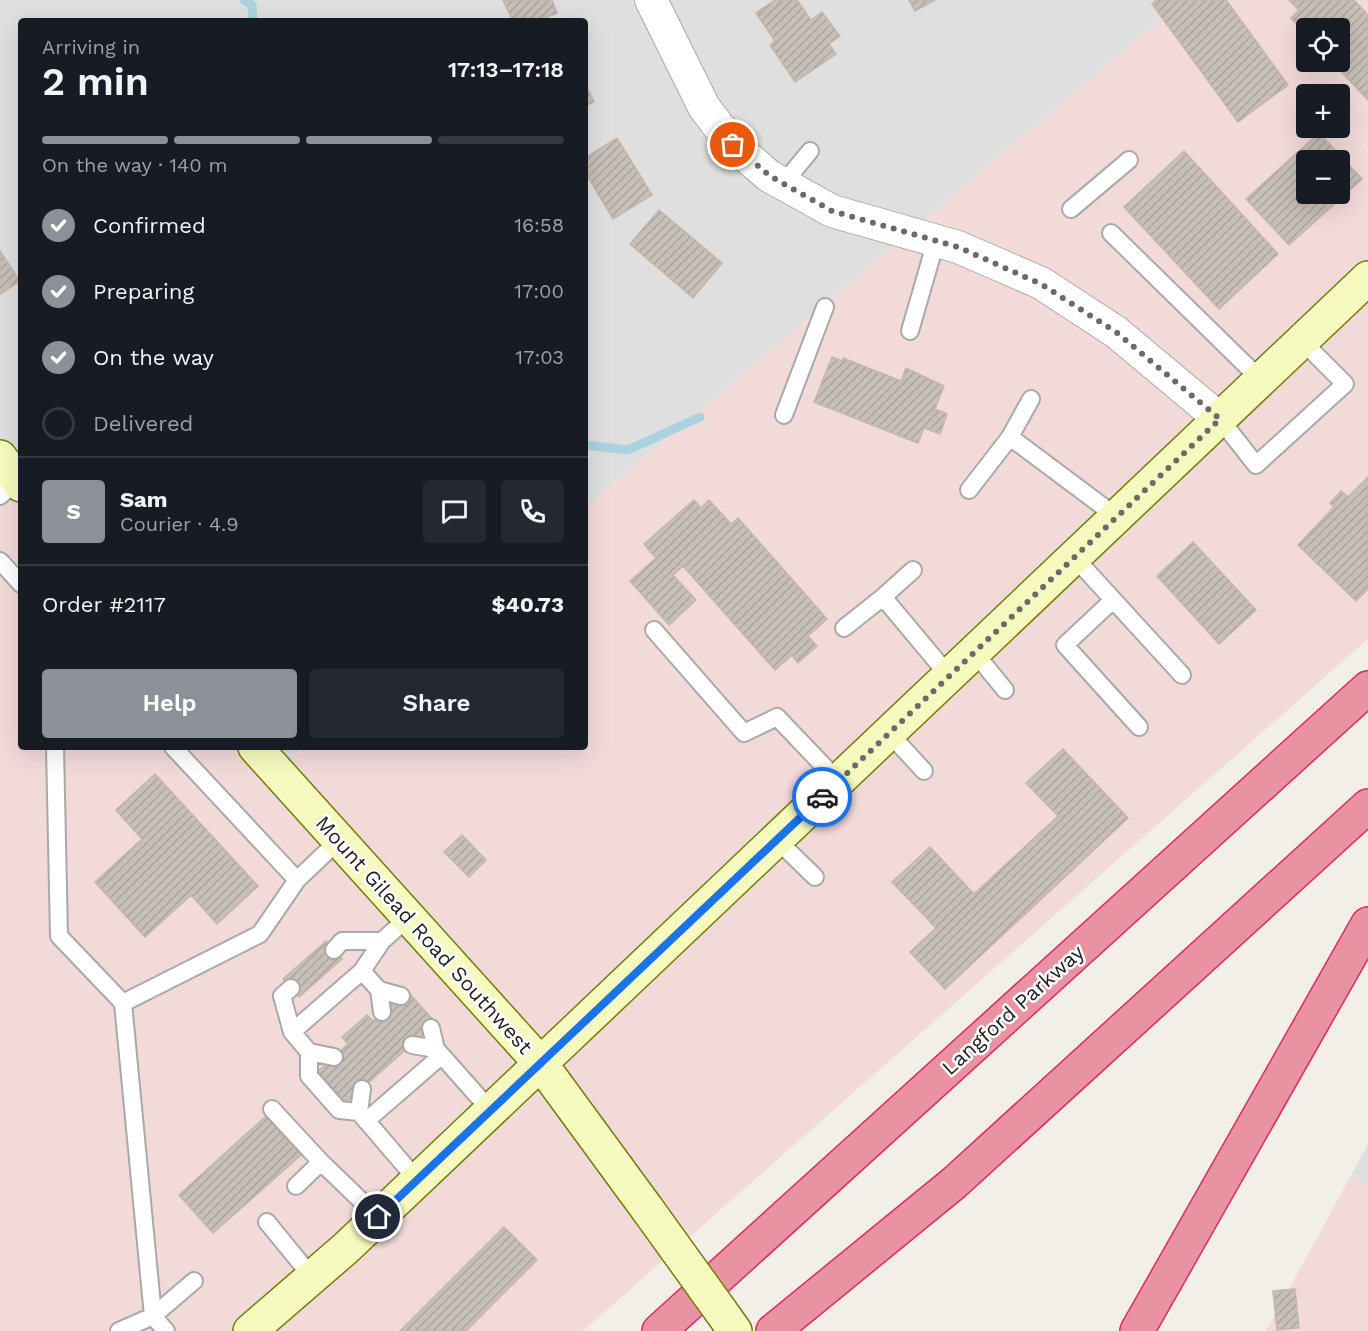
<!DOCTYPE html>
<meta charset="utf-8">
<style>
:root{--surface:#171b24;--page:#242831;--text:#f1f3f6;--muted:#9ea1a6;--line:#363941;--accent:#8c9099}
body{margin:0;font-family:"Work Sans",sans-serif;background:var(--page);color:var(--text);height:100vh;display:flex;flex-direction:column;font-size:22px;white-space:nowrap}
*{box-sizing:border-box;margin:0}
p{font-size:20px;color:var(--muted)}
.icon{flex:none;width:33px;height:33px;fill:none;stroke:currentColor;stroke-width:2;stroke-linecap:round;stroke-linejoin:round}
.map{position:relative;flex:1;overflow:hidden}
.details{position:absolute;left:18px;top:18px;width:570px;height:732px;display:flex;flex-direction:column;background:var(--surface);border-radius:6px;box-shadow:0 6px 24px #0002}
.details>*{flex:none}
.tools{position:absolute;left:1296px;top:18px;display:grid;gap:12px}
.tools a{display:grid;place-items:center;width:54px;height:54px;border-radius:6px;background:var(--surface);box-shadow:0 6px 24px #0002;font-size:30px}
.pin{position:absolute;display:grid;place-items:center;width:51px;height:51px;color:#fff;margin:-26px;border:3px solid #fff;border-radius:50%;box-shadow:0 2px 6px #0007}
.courier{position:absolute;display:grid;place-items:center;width:60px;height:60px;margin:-30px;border:4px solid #1a73e8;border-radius:50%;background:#fff;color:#222;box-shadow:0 2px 8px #0007}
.overview em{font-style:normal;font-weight:600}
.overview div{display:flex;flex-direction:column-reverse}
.overview{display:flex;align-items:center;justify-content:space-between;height:102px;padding:0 24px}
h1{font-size:39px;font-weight:600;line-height:45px}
.bar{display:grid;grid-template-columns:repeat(4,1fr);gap:9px 6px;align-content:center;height:72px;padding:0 24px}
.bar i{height:8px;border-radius:4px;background:var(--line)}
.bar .current{background:var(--accent)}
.bar p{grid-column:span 4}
.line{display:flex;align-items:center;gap:15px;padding:0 24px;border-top:2px solid var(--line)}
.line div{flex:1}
.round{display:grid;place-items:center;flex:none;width:63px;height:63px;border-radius:6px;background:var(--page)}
ol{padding:0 24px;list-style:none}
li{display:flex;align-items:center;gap:18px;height:66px}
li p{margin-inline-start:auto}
li .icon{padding:6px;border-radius:50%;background:var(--accent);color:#fff;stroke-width:4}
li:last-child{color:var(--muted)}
li i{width:33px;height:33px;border:3px solid var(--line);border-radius:50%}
.button{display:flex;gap:12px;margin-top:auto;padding:12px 24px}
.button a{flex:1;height:69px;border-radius:6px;background:var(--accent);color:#fff;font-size:24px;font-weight:600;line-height:69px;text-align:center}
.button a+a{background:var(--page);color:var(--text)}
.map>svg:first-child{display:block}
</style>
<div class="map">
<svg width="1368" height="1331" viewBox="0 0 1368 1331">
<defs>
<pattern id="building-hatch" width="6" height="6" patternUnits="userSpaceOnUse" patternTransform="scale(1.5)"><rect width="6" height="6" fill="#c7bfb8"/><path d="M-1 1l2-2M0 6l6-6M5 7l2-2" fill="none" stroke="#aba49e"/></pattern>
</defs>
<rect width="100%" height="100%" fill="#f2efe9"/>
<path fill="#e0dfdf" d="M0,0h1184l-599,508v-487h-564v475l-21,-23z
M254,747h50l-28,24z
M1368,1144v36l-19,-1z"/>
<path fill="#f2dad9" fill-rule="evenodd" d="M1184,0h184v639l-785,692h-583v-858l21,23v251h233l22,24 28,-24h281v-239zM1306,28h34v34h-34zM1306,94h34v34h-34zM1306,160h34v34h-34z
M1349,1179l19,1v151h-102z"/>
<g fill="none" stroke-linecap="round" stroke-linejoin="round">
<path stroke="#aad3df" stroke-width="9" d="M244,0l8,5 1,16
M585,445l43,5 72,-33"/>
</g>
<path fill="url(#building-hatch)" stroke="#c4b6ab" stroke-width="1.5" fill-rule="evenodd" d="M503,0h49l5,13 -19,8h-25z
M775,0h22l14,20 11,-8 18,24 -11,8 7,10 -41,28 -25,-37 5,-4 -19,-28z
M909,0h26l-20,11z
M1157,0h69l62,85 -50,37 -86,-118z
M1289,0h65l14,15v85l-36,-38h8v-34h-34v6l-15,-16 8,-8z
M585,83l9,19 -9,4z
M1319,133l43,46 -73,66 -43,-46zM1306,160h34v34h-34z
M617,138l35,57 -39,24 -28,-47v-14z
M1184,151l94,103 -59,55 -95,-102z
M659,210l63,53 -29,35 -63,-54z
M0,251l20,30 -20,13z
M832,357l10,4 1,-3 58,23 5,-13 38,18 -9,23 12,5 -7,20 -16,-6 -6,15 -104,-41z
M1368,477v112l-12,12 -58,-56 36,-38 -4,-4 11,-12 7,6z
M694,500l7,8 8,-8 22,24 7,-6 89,101 -19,17 9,10 -19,17 -6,-8 -17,15 -92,-104 -10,9 23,25 -27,25 -39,-44 26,-23 -12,-14z
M1193,542l63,68 -37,34 -62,-68z
M1063,749l65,69 -183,171 -35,-37 26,-24 -44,-46 38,-35 44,47 84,-78 -32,-33z
M155,774l103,112 -41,38 -26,-29 -46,42 -50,-55 47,-43 -26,-29z
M462,835l24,25 -17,17 -25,-25z
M326,941l16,18 -43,38 -16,-18z
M407,991l29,32 -93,82 -28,-31 33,-30 -6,-7 25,-22 6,6z
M266,1116l35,39 -88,78 -34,-38z
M504,1227l33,33 -71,71h-66z
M1295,1289l4,39 -22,2 -4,-39z"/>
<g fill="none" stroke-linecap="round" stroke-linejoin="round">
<defs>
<path id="lane" d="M783,184l27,-33
M1071,209l58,-49
M1111,233l150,147
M910,331l26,-90
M784,415l41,-108
M1220,419l36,46 89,-81 -43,-43
M1010,437l107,80
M969,490l41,-53 21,-38
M0,496l18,-16
M1075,558l107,117
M0,561l21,23
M913,570l-30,27 66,79
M1113,600l-48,45 74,82
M844,628l39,-31
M654,630l90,103 33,-16 61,64
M974,652l31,38
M889,733l35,38
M55,747l4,189 64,67 30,313 13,15
M173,747l124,133
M777,840l38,37
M409,917l-27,24 -20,30 -70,61 17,20v24l30,34 20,2 58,68
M334,950l8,-9h40
M362,971l17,19 3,22
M291,988l-9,8 10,36
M379,990l22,6
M123,1003l137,-69 37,-54 42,-40
M431,1028l5,21
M412,1045l24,4 55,62
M309,1052l25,5
M272,1109l49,53
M359,1112l3,-23
M366,1121l75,-65
M296,1186l25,-24 57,55
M267,1222l45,55
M119,1331l34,-15 41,-35"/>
<path id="street" d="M651,0l53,107 29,38 36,31 63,35 126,36 83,36 75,49 104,87"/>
<path id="secondary" d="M0,457l21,28
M255,747l286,317 107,146
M720,1310l15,21
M250,1331l96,-83 1022,-970"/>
<path id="highway" d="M659,1331l709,-643
M773,1331l181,-148 414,-377
M1137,1331l231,-407"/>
</defs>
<use href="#lane" stroke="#a9a9a9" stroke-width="20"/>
<use href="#street" stroke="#a9a9a9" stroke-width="34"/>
<use href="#secondary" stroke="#707d05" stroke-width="36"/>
<use href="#highway" stroke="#dc2a67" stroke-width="36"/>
<use href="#lane" stroke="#fff" stroke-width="16"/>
<use href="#street" stroke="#fff" stroke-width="32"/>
<use href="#secondary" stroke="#f7fabf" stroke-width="33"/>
<use href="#highway" stroke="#e892a2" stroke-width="33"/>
<defs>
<path id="secondary-bridge" d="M648,1210l72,100"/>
</defs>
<use href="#secondary-bridge" stroke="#707d05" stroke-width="36" stroke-linecap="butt"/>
<use href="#secondary-bridge" stroke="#f7fabf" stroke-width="33"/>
</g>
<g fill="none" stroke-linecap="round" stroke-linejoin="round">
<path stroke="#6b6a68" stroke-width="6" stroke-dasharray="0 10.8" d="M733,145l37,31 62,35 126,36 83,37 75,48 104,87 -398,378"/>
<path stroke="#1a73e8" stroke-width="8" d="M378,1217l444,-420"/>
</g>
<g text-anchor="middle" stroke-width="5" stroke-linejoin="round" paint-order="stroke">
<g font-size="21" fill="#222" stroke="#fff">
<text transform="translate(424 935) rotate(48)" y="7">Mount Gilead Road Southwest</text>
<text transform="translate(1013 1010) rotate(-42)" y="7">Langford Parkway</text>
</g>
</g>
</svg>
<div class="tools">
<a><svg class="icon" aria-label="locate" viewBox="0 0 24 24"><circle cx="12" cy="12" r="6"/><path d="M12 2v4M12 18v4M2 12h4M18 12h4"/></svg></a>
<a>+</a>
<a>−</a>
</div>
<div class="pin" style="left:733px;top:145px;background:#ea580c"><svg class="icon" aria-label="bag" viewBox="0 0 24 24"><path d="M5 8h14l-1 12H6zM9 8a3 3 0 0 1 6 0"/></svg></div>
<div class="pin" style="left:378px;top:1217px;background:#1f2937"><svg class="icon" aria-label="home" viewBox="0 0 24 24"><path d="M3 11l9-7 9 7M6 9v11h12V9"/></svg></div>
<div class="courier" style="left:822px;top:797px"><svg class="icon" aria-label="car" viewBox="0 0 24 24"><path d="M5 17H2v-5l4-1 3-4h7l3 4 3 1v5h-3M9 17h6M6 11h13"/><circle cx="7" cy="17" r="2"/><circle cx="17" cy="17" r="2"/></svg></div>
<section class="details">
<div class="overview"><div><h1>2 min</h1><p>Arriving in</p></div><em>17:13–17:18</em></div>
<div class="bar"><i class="current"></i><i class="current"></i><i class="current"></i><i></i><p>On the way · 140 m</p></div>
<ol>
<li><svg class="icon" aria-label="check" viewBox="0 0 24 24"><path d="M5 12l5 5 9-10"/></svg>Confirmed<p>16:58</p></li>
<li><svg class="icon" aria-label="check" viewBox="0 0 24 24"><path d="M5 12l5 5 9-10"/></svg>Preparing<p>17:00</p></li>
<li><svg class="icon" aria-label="check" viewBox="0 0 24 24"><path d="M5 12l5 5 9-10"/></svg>On the way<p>17:03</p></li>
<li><i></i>Delivered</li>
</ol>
<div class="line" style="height:108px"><b class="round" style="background:var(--accent);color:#fff">S</b><div><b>Sam</b><p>Courier · 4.9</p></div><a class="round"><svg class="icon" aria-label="chat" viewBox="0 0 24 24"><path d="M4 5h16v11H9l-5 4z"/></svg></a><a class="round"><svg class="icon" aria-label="phone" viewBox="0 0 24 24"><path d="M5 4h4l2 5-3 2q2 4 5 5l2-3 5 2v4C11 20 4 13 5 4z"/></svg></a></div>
<div class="line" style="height:78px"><div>Order #2117</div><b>$40.73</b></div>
<div class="button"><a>Help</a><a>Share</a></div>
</section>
</div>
